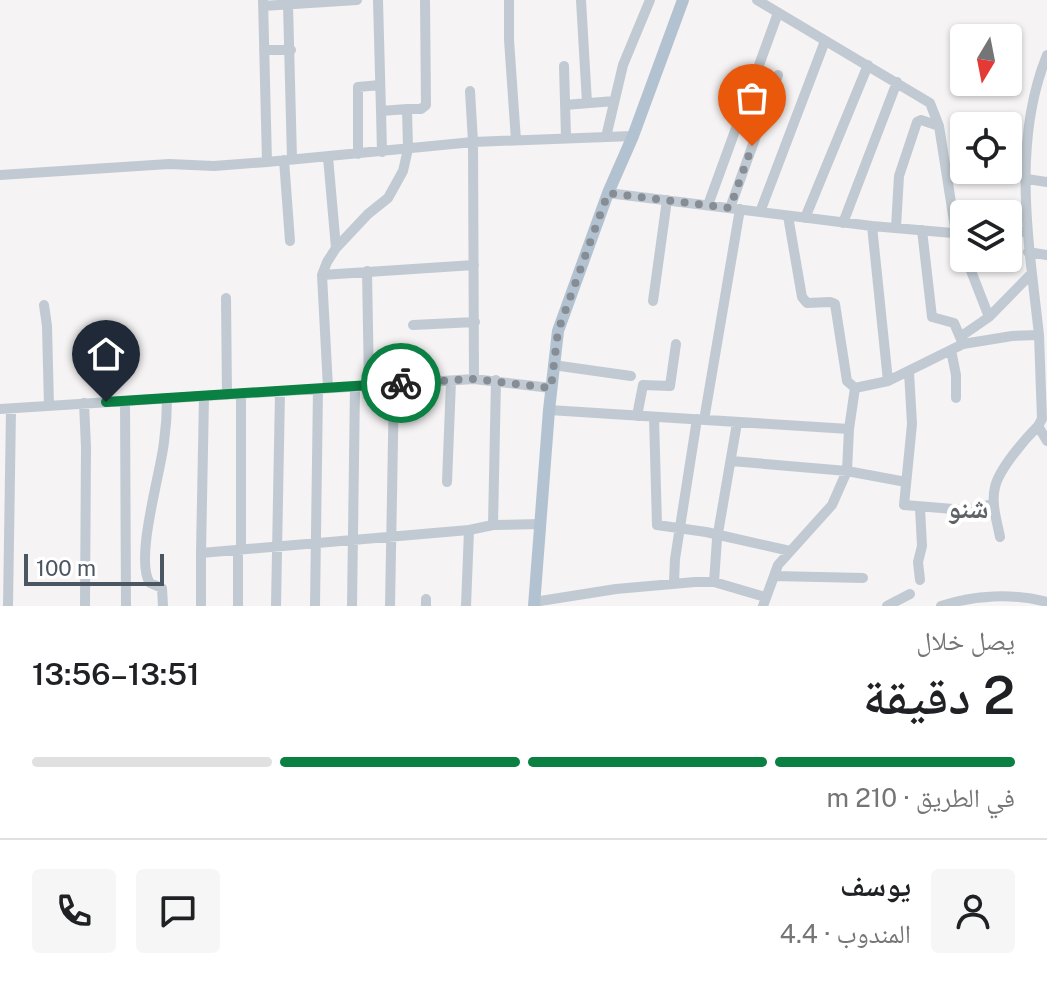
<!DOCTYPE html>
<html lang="ar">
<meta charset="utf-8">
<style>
:root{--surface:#fff;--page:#f6f6f6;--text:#202124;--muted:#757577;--line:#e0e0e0;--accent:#0b8043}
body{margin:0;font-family:"Public Sans","Noto Naskh Arabic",sans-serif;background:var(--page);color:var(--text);direction:rtl;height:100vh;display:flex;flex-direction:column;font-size:30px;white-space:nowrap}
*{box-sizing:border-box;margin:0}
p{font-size:26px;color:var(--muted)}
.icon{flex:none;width:44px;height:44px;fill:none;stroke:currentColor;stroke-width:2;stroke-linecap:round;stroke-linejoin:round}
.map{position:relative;height:606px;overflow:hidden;direction:ltr}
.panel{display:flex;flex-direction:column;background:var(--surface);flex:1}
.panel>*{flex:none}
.needle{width:52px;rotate:190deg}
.fabs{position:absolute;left:950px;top:24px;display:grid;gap:16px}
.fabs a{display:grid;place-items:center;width:72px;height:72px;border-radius:8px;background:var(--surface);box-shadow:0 2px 6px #0004;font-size:40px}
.scale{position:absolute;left:24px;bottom:20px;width:140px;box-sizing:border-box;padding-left:8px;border:4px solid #4a5661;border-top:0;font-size:22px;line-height:28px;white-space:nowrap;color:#4a5661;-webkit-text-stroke:6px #fff;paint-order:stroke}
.pin{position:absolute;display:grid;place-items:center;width:68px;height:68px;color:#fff;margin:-82px -34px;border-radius:50% 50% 50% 0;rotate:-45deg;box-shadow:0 0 8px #0007}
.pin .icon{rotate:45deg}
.courier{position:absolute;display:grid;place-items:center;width:80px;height:80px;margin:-40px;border:6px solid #0b8043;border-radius:50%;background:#fff;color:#222;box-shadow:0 2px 10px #0007}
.headline em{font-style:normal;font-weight:600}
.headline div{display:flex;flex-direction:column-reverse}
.headline{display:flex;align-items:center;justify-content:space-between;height:136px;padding:0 32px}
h1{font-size:52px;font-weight:600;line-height:60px}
.bar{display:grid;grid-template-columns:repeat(4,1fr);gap:12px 8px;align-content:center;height:96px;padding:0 32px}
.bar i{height:10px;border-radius:6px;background:var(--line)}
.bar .current{background:var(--accent)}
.bar p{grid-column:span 4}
.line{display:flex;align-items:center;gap:20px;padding:0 32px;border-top:2px solid var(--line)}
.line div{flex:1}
.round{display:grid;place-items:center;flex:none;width:84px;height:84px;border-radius:8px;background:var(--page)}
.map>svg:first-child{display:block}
</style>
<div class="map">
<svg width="1047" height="606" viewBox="0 0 1047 606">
<rect width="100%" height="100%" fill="#f5f3f3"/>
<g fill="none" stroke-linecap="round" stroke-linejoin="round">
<path stroke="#c1cad2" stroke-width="10" d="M263,0l4,162
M378,0l3,111 26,-2 1,40 -5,22 -15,27 -20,16 -32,34 -9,14 -5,13 152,-10
M509,0v40l7,100
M581,0l6,103
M757,0l173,103 9,23 17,108 8,20
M288,4l4,155
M263,6l94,-6
M264,50h27
M564,66l2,71
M470,91l3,51 1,237
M565,105l49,-4
M407,109h14l5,-4 -1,-105
M381,111l1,41
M606,137l17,-72 27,-65
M358,154v-67l22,-2
M328,157l8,91
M284,160l6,81
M0,175l169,-11 45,2 53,-4 206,-20 160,-6
M1027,179l20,3
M608,193l264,33 92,8
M708,205l70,-192
M730,208l48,-133
M760,212l65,-171
M788,216l14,81 5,6 23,-1 5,2 12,77 8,7
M805,218l63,-153
M843,223l54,-141
M872,226l16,155
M896,227l3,-51 18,-54 4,-2 18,6
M922,230l10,87 22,6 9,21
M1008,232h18
M1028,252l19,3
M966,258l23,59
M367,271l2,114
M322,275l6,113
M226,298l1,97
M653,301l14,-101
M44,305l3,21 2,80
M413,325l62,-3
M1039,335l3,84 -4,7 9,15
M960,337l29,-20 42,-43
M951,350l5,25v23
M553,365l78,11
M909,372l3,52 -8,81 62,5 28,-6
M241,395v154
M125,401l1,205
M84,403l2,44 -1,159
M0,409l474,-30 77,9
M549,410l300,19 6,-41 33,-7 75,-37 49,-8 27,-1c-10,-92 -28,-191 8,-280
M637,416l6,-31 27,1 6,-42
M654,417l3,108 49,7 84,19
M704,420l36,-211
M731,461l116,10 59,11
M447,482l4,-101
M493,525l3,-145
M469,530l24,-5 47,-1
M1000,537c-3,-16 -9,-33 -5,-50 4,-18 30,-48 43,-61
M238,550v56
M201,553l3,-156
M774,576l89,2
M920,580l-2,-18 4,-16 -2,-38
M674,582l1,-23 22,-140
M714,582l3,-43 20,-116
M426,599v7
M534,602l82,-13 79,-7h19l51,15
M8,606l3,-197
M163,606l-1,-18 -12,-5c-16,-23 11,-111 14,-141 2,-14 3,-29 3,-43
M201,606v-53l268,-23 -3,76
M276,606l4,-214
M315,606l3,-217
M352,606l3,-219
M390,606l4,-222
M763,606l15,-41 54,-60 15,-34 2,-42
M887,606l23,-12
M941,606c33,-11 72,-13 106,-4"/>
<path stroke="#b3c2d1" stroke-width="12" d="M534,606l15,-196 9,-79 50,-138 25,-57 50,-136"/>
</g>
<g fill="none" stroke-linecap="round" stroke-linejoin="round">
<path stroke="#868d94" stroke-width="8" stroke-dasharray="0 14.4" d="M401,383l73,-4 77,9 7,-57 50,-138 122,15 22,-62"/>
<path stroke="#0b8043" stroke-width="10" d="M106,402l295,-19"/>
</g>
<g text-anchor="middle" stroke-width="8" stroke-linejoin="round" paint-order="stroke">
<g font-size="28" font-weight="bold" fill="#5f6368" stroke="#fff">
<text x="968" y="518">شنو</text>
</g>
</g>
</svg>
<div class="fabs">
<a><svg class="needle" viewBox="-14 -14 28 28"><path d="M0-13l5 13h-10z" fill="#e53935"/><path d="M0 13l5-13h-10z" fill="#757577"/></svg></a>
<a><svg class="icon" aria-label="locate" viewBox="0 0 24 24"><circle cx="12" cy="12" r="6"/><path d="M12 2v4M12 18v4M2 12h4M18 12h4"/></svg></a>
<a><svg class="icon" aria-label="layers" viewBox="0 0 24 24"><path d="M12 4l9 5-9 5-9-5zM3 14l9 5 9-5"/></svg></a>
</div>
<div class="scale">100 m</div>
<div class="pin" style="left:752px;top:146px;background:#ea580c"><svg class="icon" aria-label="bag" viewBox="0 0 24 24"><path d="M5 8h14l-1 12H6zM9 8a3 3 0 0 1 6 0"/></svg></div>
<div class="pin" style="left:106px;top:402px;background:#1f2937"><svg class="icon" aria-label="home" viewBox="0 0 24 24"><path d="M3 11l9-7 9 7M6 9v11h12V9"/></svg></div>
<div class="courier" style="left:401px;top:383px"><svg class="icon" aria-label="bike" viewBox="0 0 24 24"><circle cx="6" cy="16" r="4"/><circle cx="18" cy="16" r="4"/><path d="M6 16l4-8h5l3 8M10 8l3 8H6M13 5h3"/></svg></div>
</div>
<section class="panel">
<div class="headline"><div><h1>2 دقيقة</h1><p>يصل خلال</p></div><em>13:51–13:56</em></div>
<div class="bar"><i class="current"></i><i class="current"></i><i class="current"></i><i></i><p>في الطريق · 210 m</p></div>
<div class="line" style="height:144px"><a class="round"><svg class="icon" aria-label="person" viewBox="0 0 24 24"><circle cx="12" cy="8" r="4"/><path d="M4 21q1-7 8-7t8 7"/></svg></a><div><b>يوسف</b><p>المندوب · 4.4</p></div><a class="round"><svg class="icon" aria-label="chat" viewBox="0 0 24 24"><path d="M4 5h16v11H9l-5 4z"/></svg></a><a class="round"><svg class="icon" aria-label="phone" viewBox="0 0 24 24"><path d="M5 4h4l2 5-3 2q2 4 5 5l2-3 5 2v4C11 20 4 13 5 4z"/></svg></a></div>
</section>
